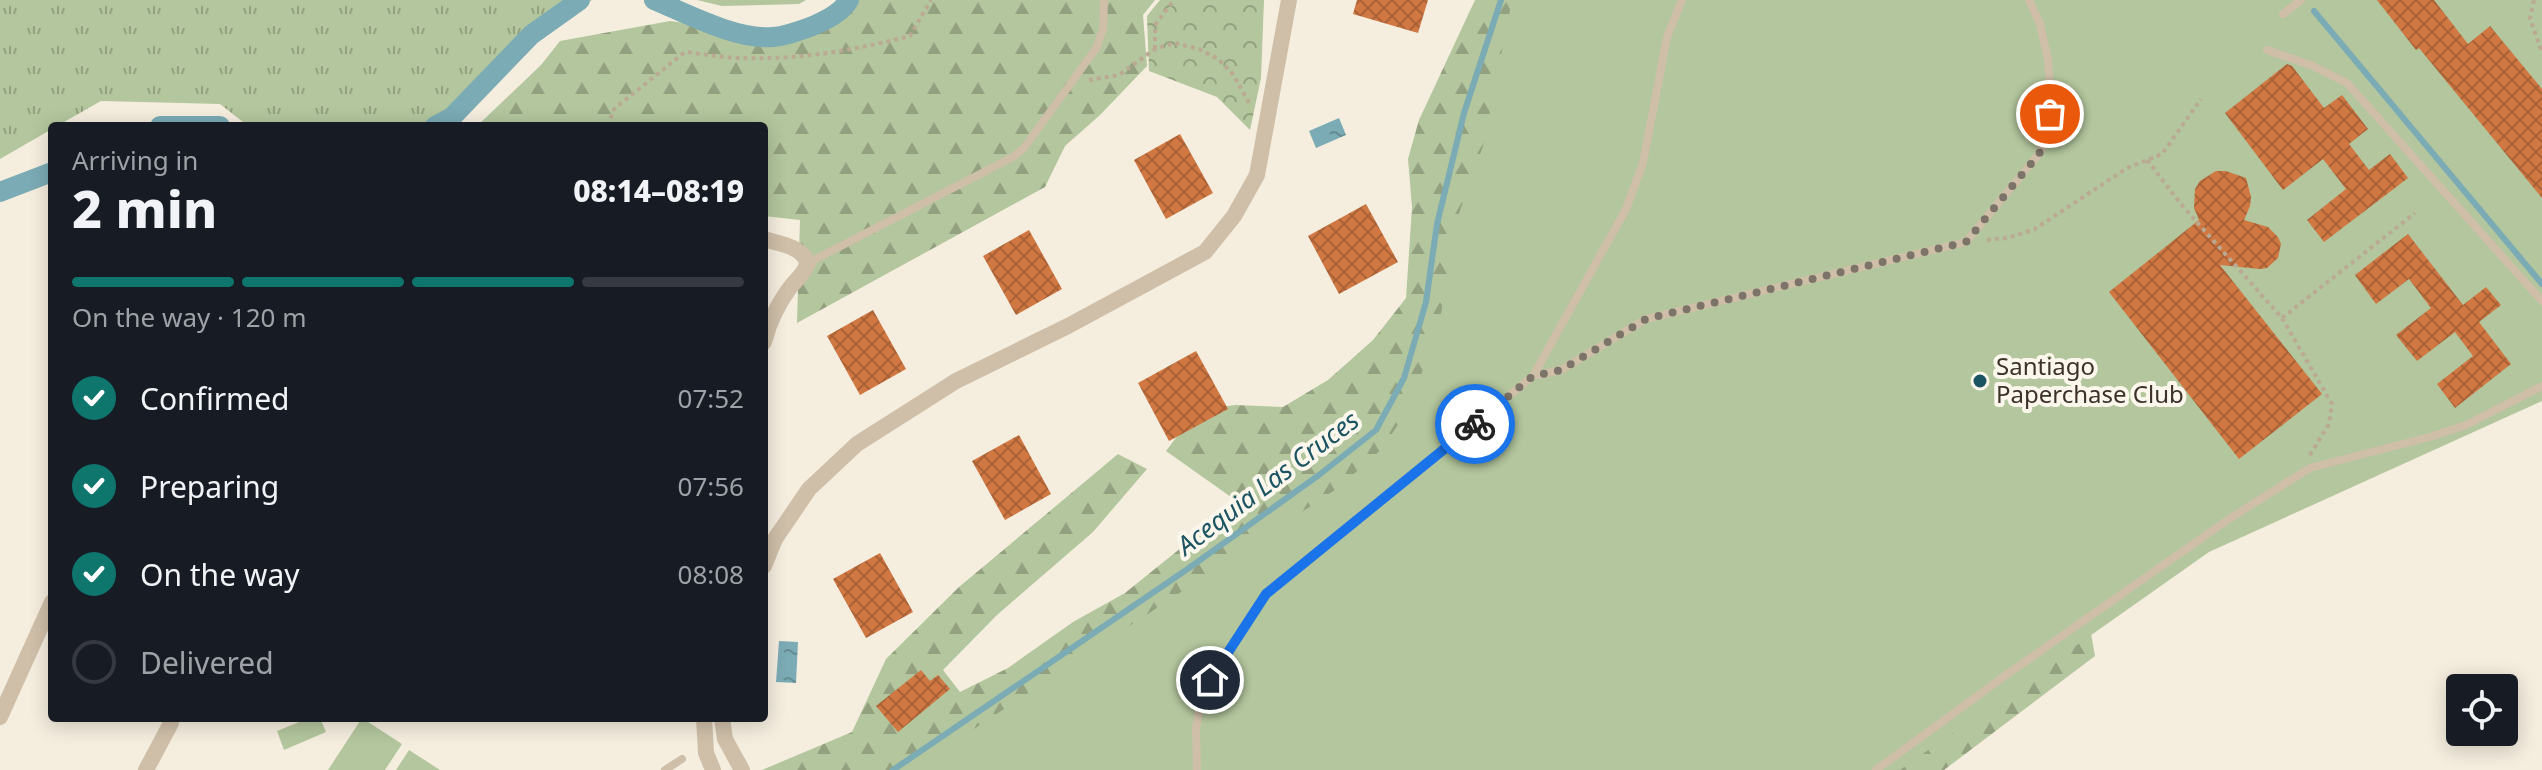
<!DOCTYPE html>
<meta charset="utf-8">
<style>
:root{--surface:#171b24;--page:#242831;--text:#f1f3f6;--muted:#9ea1a6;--line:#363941;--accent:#0f766e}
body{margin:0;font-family:"Noto Sans",sans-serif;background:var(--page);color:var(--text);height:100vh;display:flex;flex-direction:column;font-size:30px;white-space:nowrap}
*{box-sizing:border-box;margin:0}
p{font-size:26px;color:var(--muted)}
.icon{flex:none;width:44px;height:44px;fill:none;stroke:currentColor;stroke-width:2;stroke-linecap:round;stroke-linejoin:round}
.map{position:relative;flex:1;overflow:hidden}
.panel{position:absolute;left:48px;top:122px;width:720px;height:600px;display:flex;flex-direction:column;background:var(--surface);border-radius:8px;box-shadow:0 4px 20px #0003}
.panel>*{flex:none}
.controls{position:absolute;left:2446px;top:674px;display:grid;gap:16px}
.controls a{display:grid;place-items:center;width:72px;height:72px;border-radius:8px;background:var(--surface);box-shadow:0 4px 20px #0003;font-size:40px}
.pin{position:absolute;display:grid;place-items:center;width:68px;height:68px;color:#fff;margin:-34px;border:4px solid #fff;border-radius:50%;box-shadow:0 2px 8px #0007}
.courier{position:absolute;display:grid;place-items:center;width:80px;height:80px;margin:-40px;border:6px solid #1a73e8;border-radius:50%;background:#fff;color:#222;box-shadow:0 2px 10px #0007}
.overview em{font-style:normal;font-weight:800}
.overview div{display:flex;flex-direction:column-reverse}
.overview{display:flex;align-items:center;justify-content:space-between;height:136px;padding:0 24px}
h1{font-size:52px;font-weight:800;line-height:60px}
.bar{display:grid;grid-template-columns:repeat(4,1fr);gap:12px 8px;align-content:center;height:96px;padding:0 24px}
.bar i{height:10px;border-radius:6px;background:var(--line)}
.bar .on{background:var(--accent)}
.bar p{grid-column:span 4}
ol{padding:0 24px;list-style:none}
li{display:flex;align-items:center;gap:24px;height:88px}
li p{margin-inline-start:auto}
li .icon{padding:8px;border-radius:50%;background:var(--accent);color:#fff;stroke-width:4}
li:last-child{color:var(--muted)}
li i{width:44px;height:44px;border:4px solid var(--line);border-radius:50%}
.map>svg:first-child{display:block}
</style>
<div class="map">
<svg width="2542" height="770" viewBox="0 0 2542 770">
<defs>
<pattern id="grass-tufts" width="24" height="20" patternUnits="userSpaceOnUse" patternTransform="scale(2)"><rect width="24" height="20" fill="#b3c69d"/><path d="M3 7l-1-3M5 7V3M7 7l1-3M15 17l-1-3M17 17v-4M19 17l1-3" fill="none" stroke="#93a180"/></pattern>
<pattern id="forest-firs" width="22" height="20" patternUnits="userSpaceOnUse" patternTransform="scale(2)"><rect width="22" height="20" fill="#b3c69d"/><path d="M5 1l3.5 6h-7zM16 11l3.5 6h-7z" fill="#93a180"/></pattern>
<pattern id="park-crowns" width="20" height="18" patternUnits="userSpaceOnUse" patternTransform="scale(2)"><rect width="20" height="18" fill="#b3c69d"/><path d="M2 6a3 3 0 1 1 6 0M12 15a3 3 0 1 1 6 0" fill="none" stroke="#93a180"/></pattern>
<pattern id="water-ripples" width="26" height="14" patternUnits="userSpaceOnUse" patternTransform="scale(2)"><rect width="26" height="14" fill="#7babb5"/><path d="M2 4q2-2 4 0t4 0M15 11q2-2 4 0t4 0" fill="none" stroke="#668c93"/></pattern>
<pattern id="building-cross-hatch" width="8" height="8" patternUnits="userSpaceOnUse" patternTransform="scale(2)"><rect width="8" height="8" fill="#d07742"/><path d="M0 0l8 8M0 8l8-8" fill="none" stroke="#aa6237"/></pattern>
</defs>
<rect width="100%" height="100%" fill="#f5eedf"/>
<path fill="url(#grass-tufts)" d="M0,0h593l-14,5 -54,41 -55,60 -43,20h-179l-28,-22 -119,-3 -44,25h-5v3l-52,30z
M697,0h109l-7,4 -77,2z"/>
<path fill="url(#forest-firs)" d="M846,0h309l-12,15 4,51 -47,49 -35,31 -20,41 -248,136 3,-103 -36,-4v-90h-287l64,-61 19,-24 110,-20 38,5 17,8 39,-4 38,-6z
M1475,0h666l-1161,770h-218l90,-38 34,-73 73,-72 159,-133 29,15 -54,63 -96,83 -54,55 17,22 48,-24 65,-46 52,-29 113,-91 -72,-51 31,-41 38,-5 48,2 45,-27 45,-40 33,-42 6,-91 -4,-48 11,-39z
M2081,577l14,79 -151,114h-135z"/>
<path fill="url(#park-crowns)" d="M1160,0h104l-3,78 -11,52 -33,-33 -68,-26 -2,-55z"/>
<path fill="#b3c69d" d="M1512,0h1030v401l-333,151 -309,218h-988l426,-282 45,-40 26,-41 17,-46 14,-41 8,-49 3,-35 32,-90z
M309,718h11l6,14 -42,18 -7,-19z
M362,718l40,26 -17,26h-57z
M409,750l31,20h-44z"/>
<path fill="url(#water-ripples)" d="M1339,118l7,17 -30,13 -7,-17z
M779,641l19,1 -2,41 -20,-1z"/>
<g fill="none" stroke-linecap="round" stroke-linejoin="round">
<path stroke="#7babb5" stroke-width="6" d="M2314,11l228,273
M893,770l296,-202 130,-93 57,-45 28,-52 22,-76 11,-78 27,-111 37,-113"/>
<path stroke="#7babb5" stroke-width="20" d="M654,0c34,14 82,40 119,37 14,-1 29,-7 42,-12 13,-6 27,-13 34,-25
M160,126h60
M435,126l17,-9 79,-82 49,-35
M0,192l52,-20"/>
</g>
<path fill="url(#building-cross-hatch)" d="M1357,0h71l-10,33 -65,-19z
M2377,0h57l34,44 22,-18 52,63v109l-123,-150 -3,2z
M2287,64l5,2 32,42 18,-13 26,34 -19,15 20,26 21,-16 18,24 -84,64 -17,-22 39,-31 -23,-30 -40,31 -58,-77z
M1180,134l33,59 -47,26 -32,-59z
M2216,171h10l20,7 5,19 -1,9 -6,14 24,7 10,10 3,7 -3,14 -11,10 -7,1 -40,-4 102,129 -83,65 -130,-167 90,-72 -5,-12 1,-19 5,-8z
M1366,204l32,58 -59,32 -31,-58z
M1029,230l33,59 -46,26 -33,-59z
M2408,234l55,71 23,-18 15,18 -22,17 32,42 -56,44 -18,-24 36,-28 -18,-24 -38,29 -21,-26 35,-27 -22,-29 -33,25 -21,-29z
M873,310l33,59 -46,26 -33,-59z
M1196,351l32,58 -59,32 -31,-58z
M1019,435l32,59 -46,26 -33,-59z
M880,553l33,59 -47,26 -33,-59z
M921,670l9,11 8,-6 12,14 -52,43 -22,-26z"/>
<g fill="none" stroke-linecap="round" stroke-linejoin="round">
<path stroke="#bbaa93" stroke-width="4" stroke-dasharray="4 4" stroke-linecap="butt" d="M2534,0l-4,18 12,35
M1155,49v-24l19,-25
M1089,80l30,-5 36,-26 19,-6 25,6 19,10 14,14 19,33
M608,126l6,-17 71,-57c19,2 38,6 57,6 56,2 114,-8 168,-22l21,-36
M2147,160l33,43 102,115 50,86 -3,20 -19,31
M1987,240l21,-2 27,-9 92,-61 35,-14 39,-55
M2282,318l133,-105"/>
<path stroke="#cfbfa9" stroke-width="8" d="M2283,14l18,-14
M2267,50l46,16 34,17 195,218
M808,263l205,-106 11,-9 73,-101 6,-18 1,-29
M1533,376l28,-6 85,-51 320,-77 73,-88 10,-23 2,-33 -3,-39 -8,-35 -11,-24
M665,770l17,-11
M1197,770l-1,-42 6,-33 16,-29 48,-72 267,-218 93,-167 17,-46 24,-126 15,-37
M1876,770l130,-95 223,-156 81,-51 123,-32 33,-11 76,-39"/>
<path stroke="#cfbfa9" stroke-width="16" d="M764,239c17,5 37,7 44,24 -4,12 -12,16 -19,26 -11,15 -20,34 -25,53
M764,566l11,-27 34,-50 48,-45 99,-63 112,-55 137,-74 29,-36 23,-41 32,-175
M0,717l52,-115
M704,718l2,35 7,17
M722,718l3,21 17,31
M146,770l25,-47"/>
</g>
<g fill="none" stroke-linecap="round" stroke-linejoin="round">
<path stroke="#7d7469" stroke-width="8" stroke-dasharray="0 14.4" d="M1475,424l58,-48 28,-6 85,-51 320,-77 73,-88 10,-23 1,-17"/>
<path stroke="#1a73e8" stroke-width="10" d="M1210,680l56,-86 209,-170"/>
</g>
<circle fill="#1b5462" stroke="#fcf7ec" stroke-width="3" cx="1980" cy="381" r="8"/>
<g text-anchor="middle" stroke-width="8" stroke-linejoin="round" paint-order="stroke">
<g font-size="24" fill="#3c322a" stroke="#fcf7ec" text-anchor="start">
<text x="1996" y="375">Santiago<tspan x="1996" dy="28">Paperchase Club</tspan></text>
</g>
<g font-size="26" font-style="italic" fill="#1b5462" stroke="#fcf7ec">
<text transform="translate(1268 483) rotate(-37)" y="9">Acequia Las Cruces</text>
</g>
</g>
</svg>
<div class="controls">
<a><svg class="icon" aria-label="locate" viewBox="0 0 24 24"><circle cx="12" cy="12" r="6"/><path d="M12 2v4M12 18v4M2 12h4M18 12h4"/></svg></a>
</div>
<div class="pin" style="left:2050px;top:114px;background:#ea580c"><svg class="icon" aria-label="bag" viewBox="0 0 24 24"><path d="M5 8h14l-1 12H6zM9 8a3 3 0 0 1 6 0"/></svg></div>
<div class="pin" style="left:1210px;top:680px;background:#1f2937"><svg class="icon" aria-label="home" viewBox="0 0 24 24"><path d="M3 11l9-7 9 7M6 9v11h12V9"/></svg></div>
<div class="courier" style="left:1475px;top:424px"><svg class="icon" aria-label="bike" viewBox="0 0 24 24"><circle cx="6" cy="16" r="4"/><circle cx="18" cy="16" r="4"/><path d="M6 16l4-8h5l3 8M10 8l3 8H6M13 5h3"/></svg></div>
<section class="panel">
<div class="overview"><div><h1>2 min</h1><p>Arriving in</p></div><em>08:14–08:19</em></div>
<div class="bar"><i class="on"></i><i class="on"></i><i class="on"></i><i></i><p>On the way · 120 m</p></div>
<ol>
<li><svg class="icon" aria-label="check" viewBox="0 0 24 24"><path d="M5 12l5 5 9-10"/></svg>Confirmed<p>07:52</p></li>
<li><svg class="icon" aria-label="check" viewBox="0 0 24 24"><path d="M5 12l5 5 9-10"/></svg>Preparing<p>07:56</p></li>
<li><svg class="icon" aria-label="check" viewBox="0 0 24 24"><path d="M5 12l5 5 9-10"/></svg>On the way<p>08:08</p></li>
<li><i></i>Delivered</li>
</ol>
</section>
</div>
